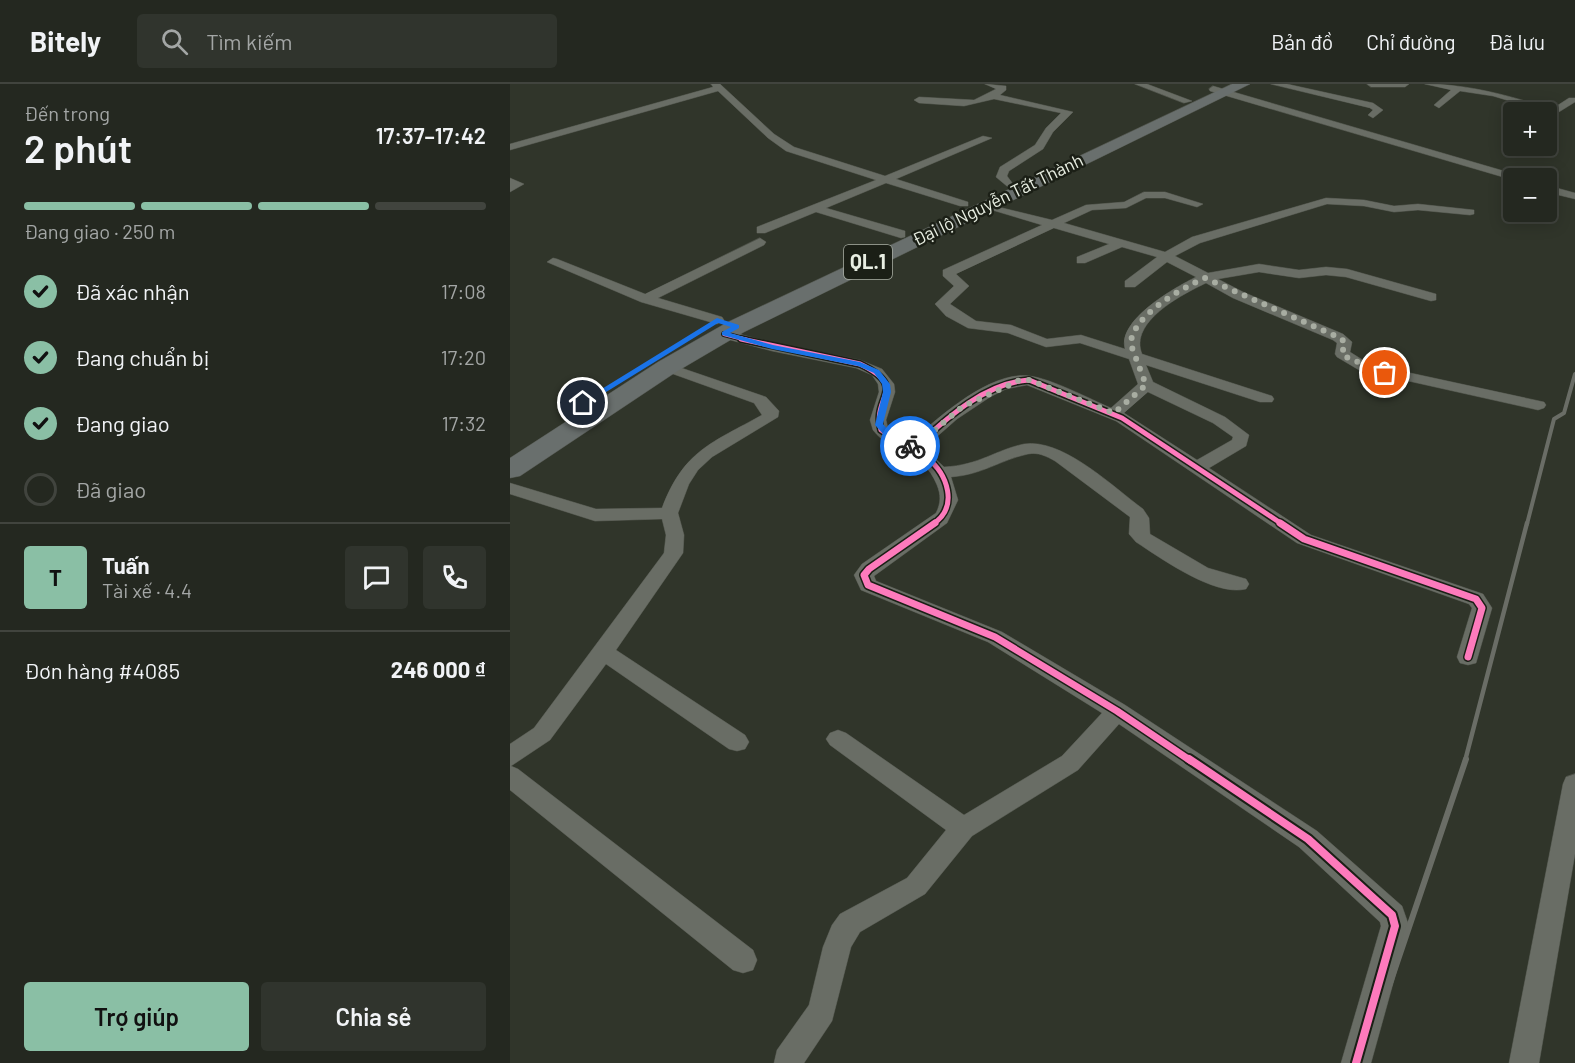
<!DOCTYPE html>
<html lang="vi">
<meta charset="utf-8">
<style>
:root{--surface:#242820;--page:#30342d;--text:#f1f3f6;--muted:#a3a6a5;--line:#41443e;--accent:#8abfa5}
body{margin:0;font-family:Barlow,sans-serif;background:var(--page);color:var(--text);height:100vh;display:flex;flex-direction:column;font-size:22px;white-space:nowrap}
*{box-sizing:border-box;margin:0}
p{font-size:20px;color:var(--muted)}
.icon{flex:none;width:33px;height:33px;fill:none;stroke:currentColor;stroke-width:2;stroke-linecap:round;stroke-linejoin:round}
.map{position:relative;flex:1;overflow:hidden}
.panel{display:flex;flex-direction:column;background:var(--surface);width:510px}
.panel>*{flex:none}
.buttons{position:absolute;left:993px;top:18px;display:grid;gap:12px}
.buttons a{display:grid;place-items:center;width:54px;height:54px;border-radius:6px;background:var(--surface);box-shadow:0 3px 15px #0003,0 0 0 2px var(--line);font-size:30px}
.pin{position:absolute;display:grid;place-items:center;width:51px;height:51px;color:#fff;margin:-26px;border:3px solid #fff;border-radius:50%;box-shadow:0 2px 6px #0007}
.courier{position:absolute;display:grid;place-items:center;width:60px;height:60px;margin:-30px;border:4px solid #1a73e8;border-radius:50%;background:#fff;color:#222;box-shadow:0 2px 8px #0007}
.overview em{font-style:normal;font-weight:600}
.overview div{display:flex;flex-direction:column-reverse}
.overview{display:flex;align-items:center;justify-content:space-between;height:102px;padding:0 24px}
h1{font-size:39px;font-weight:600;line-height:45px}
.bar{display:grid;grid-template-columns:repeat(4,1fr);gap:9px 6px;align-content:center;height:72px;padding:0 24px}
.bar i{height:8px;border-radius:4px;background:var(--line)}
.bar .selected{background:var(--accent)}
.bar p{grid-column:span 4}
.line{display:flex;align-items:center;gap:15px;padding:0 24px;border-top:2px solid var(--line)}
.line div{flex:1}
.round{display:grid;place-items:center;flex:none;width:63px;height:63px;border-radius:6px;background:var(--page)}
ol{padding:0 24px;list-style:none}
li{display:flex;align-items:center;gap:18px;height:66px}
li p{margin-inline-start:auto}
li .icon{padding:6px;border-radius:50%;background:var(--accent);color:#111;stroke-width:4}
li:last-child{color:var(--muted)}
li i{width:33px;height:33px;border:3px solid var(--line);border-radius:50%}
.cta{display:flex;gap:12px;margin-top:auto;padding:12px 24px}
.cta a{flex:1;height:69px;border-radius:6px;background:var(--accent);color:#111;font-size:24px;font-weight:600;line-height:69px;text-align:center}
.cta a+a{background:var(--page);color:var(--text)}
header{display:flex;align-items:center;gap:36px;box-sizing:border-box;height:84px;padding:0 30px;background:var(--surface);border-bottom:2px solid var(--line)}
header strong{font-size:28px}
nav{display:flex;gap:33px;margin-inline-start:auto;font-size:21px}
.search{width:420px;height:54px;background:var(--page);display:flex;align-items:center;gap:15px;box-sizing:border-box;padding:0 21px;border-radius:6px;color:var(--muted);font-size:22px}
main{display:flex;flex:1;min-height:0}
.map>svg:first-child{display:block}
</style>
<header>
<strong>Bitely</strong>
<div class="search"><svg class="icon" aria-label="search" viewBox="0 0 24 24"><circle cx="10" cy="10" r="6"/><path d="M15 15l6 6"/></svg>Tìm kiếm</div>
<nav><a>Bản đồ</a><a>Chỉ đường</a><a>Đã lưu</a></nav>
</header>
<main>
<section class="panel">
<div class="overview"><div><h1>2 phút</h1><p>Đến trong</p></div><em>17:37–17:42</em></div>
<div class="bar"><i class="selected"></i><i class="selected"></i><i class="selected"></i><i></i><p>Đang giao · 250 m</p></div>
<ol>
<li><svg class="icon" aria-label="check" viewBox="0 0 24 24"><path d="M5 12l5 5 9-10"/></svg>Đã xác nhận<p>17:08</p></li>
<li><svg class="icon" aria-label="check" viewBox="0 0 24 24"><path d="M5 12l5 5 9-10"/></svg>Đang chuẩn bị<p>17:20</p></li>
<li><svg class="icon" aria-label="check" viewBox="0 0 24 24"><path d="M5 12l5 5 9-10"/></svg>Đang giao<p>17:32</p></li>
<li><i></i>Đã giao</li>
</ol>
<div class="line" style="height:108px"><b class="round" style="background:var(--accent);color:#111">T</b><div><b>Tuấn</b><p>Tài xế · 4.4</p></div><a class="round"><svg class="icon" aria-label="chat" viewBox="0 0 24 24"><path d="M4 5h16v11H9l-5 4z"/></svg></a><a class="round"><svg class="icon" aria-label="phone" viewBox="0 0 24 24"><path d="M5 4h4l2 5-3 2q2 4 5 5l2-3 5 2v4C11 20 4 13 5 4z"/></svg></a></div>
<div class="line" style="height:78px"><div>Đơn hàng #4085</div><b>246 000 ₫</b></div>
<div class="cta"><a>Trợ giúp</a><a>Chia sẻ</a></div>
</section>
<div class="map">
<svg width="1065" height="979" viewBox="0 0 1065 979">
<rect width="100%" height="100%" fill="#30352a"/>
<g fill="none" stroke-linecap="round" stroke-linejoin="round">
<defs>
<path id="street" d="M201,0h9l54,50 20,13 91,29 98,-40 9,2 -96,41 72,23v4h-8l-74,-23 -60,25 79,23v6l-4,1 -85,-26 -51,21h-8v-6l119,-47 -90,-29 -18,-13 -50,-47 -208,59v-6l203,-57z
M475,0l21,2v4l-6,5 73,17 -20,20 -10,17 -34,22 -2,5 6,8 -5,3 -12,-10 4,-10 35,-22 11,-17 15,-15 -67,-14 -30,7 -45,-3 -5,-3 5,-3 55,3 22,-11z
M625,0h12l45,17 -8,2z
M761,0h16l86,19 10,7 -10,8 -5,-3 5,-5 -3,-2z
M857,0h42l-4,3h-34z
M915,0c44,0 85,12 127,25l17,-11h6v4l-29,18v-8l-53,-16 -33,-5 -21,17 -5,-3 17,-15z
M703,2l308,90 1,2 -9,2 -303,-89 -1,-2z
M0,94l14,6 -14,8z
M1036,101l29,8v6l-29,-7z
M634,108h21l38,12 -6,3 -32,-9h-19l-20,10 -34,2 -28,13 101,29 27,-15 134,-39 38,2 30,6 24,-2 56,6v4l-4,1 -52,-5 -24,2 -30,-6 -37,-2 -127,39 -25,13 33,17 51,-9 40,6 27,-3 21,2 89,25v6l-5,1 -85,-24 -20,-2 -27,3 -40,-6 -41,7 25,13 100,42 9,8 -2,10 19,12 175,38 2,3 -2,3 -6,2 -179,-40 -22,-13 -2,-3 2,-11 -4,-3 -100,-42 -27,-15c-25,12 -77,39 -64,71l130,42 2,3 -2,3h-12l-114,-37 7,17 72,35 24,18 -3,11 -37,22 102,67 172,59 9,14 -16,55 -8,2 -8,-2 -3,-6 15,-49 -3,-4 -172,-61 -181,-122 -89,-36 -21,4 -16,8 -33,22 -33,29 20,19c36,-2 51,-17 80,-23 39,-6 89,43 119,65l6,9 1,16 58,34 38,11 3,5 -3,5c-31,8 -84,-30 -110,-47l-7,-8 1,-17 -75,-56c-9,-5 -17,-9 -27,-7 -28,6 -46,21 -77,23l7,23 -11,23 -73,53 2,5 126,51 123,73 192,126 85,75 7,20 -38,137h-30l40,-137 -1,-4 -81,-75 -180,-123 -41,46 -106,66 -47,58 -65,38 -9,15 -19,74 -28,42h-30l3,-13 32,-45 14,-58 9,-22 8,-11 67,-36 39,-48 -116,-85 -4,-6 4,-6 8,-3 8,3 118,82 98,-59 40,-43 -114,-71 -127,-52 -7,-15 8,-11 74,-51c5,-10 5,-18 1,-28 -14,-35 -45,-30 -64,-55l-3,-10 9,-28 -1,-8 -6,-9 -16,-7 -84,-17 -53,-14 -2,-3 7,-4 49,13 87,17 22,9 12,15 1,8 -9,28 2,8 24,13c27,-24 78,-70 117,-65 21,2 61,23 82,32l27,-24 -9,-25 -49,-16 -34,4 -38,-14 -40,-5 -22,-12 -11,-12 19,-18 -11,-10v-6l99,-45 -60,-18v-4l70,17 34,-15 38,-3zM544,144l55,16 -32,13v6h8l37,-16 35,10 -32,24v6h10l32,-25 29,15c-22,11 -79,43 -71,72l-44,-14 -34,4 -36,-14 -35,-4 -26,-17 19,-18 -13,-12zM638,308l65,31 20,14 -1,3 -35,20 -73,-47z
M250,154l6,4 -2,3 -106,53 64,19 2,3 -7,4 -76,-22 -94,-40 6,-4 4,1 88,35z
M157,279l99,34 13,14 -1,6 -66,40 -14,13 -9,14 -11,29 6,22 -1,18 -67,97 129,85 4,7 -4,7 -8,2 -8,-2 -123,-85 -56,76 -39,26 7,3 235,181 4,10 -4,10 -10,3 -10,-3 -223,-180v-46l24,-16 130,-175 2,-18 -4,-16 -67,2 -85,-27v-11l86,26 66,-1c22,-58 50,-65 100,-93l-8,-12 -92,-33 -2,-3z
M1065,690v80l-36,209h-30l54,-279 3,-7z"/>
<path id="primary" d="M722,0h18l-506,248 -68,40 -156,104 -10,2v-20l148,-96 70,-40z"/>
</defs>
<use href="#street" stroke="#4e5249" stroke-width="1"/>
<use href="#primary" stroke="#4e5249" stroke-width="1"/>
<use href="#street" fill="#696d65" fill-rule="evenodd"/>
<use href="#primary" fill="#696f6d" fill-rule="evenodd"/>
<path stroke="#6a6d66" stroke-width="4" d="M1017,440l27,-105 10,-6 11,-39"/>
<path stroke="#6a6d66" stroke-width="4.5" d="M955,677l62,-238"/>
<path stroke="#6a6d66" stroke-width="6" d="M853,979l103,-304"/>
<defs>
<path id="cycleway-far3" d="M214,250l23,6"/>
<path id="cycleway-far2" d="M231,255l119,25c50,24 11,33 21,66 14,10 32,16 45,27 22,17 33,50 7,67
M404,364c32,-29 70,-65 115,-68l93,38 160,106"/>
<path id="cycleway-far1" d="M425,439l-66,46 -5,6 4,10 127,52 122,74 74,50
M770,439l24,16 172,60 6,9 -14,49"/>
<path id="cycleway" d="M679,675l119,80 84,76 3,11 -39,137"/>
</defs>
<use href="#cycleway-far3" stroke="#1b1f16" stroke-width="6"/>
<use href="#cycleway-far2" stroke="#1b1f16" stroke-width="8"/>
<use href="#cycleway-far1" stroke="#1b1f16" stroke-width="10"/>
<use href="#cycleway" stroke="#1b1f16" stroke-width="12"/>
<use href="#cycleway-far3" stroke="#fd7abc" stroke-width="4"/>
<use href="#cycleway-far2" stroke="#fd7abc" stroke-width="5"/>
<use href="#cycleway-far1" stroke="#fd7abc" stroke-width="7"/>
<use href="#cycleway" stroke="#fd7abc" stroke-width="8"/>
</g>
<path fill="#1a73e8" d="M207,234l22,7v3l-9,5 43,12 87,17 19,8 11,14 1,8 -8,32 8,9 23,13 -7,1 -22,-11 -10,-11 8,-33 -1,-8 -8,-11 -16,-7 -86,-17 -50,-14v-3l9,-5 -13,-4 -133,82 -6,-2z"/>
<g fill="none" stroke-linecap="round" stroke-linejoin="round">
<path stroke="#a8ada2" stroke-width="6" stroke-dasharray="0 10.8" d="M400,362l4,2 48,-41 58,-27h9l85,33 32,-28 -15,-40c-2,-27 52,-58 74,-67l133,59 7,5 -3,12 4,3 39,16"/>
</g>
<g text-anchor="middle" stroke-width="5" stroke-linejoin="round" paint-order="stroke">
<g font-size="18" fill="#e8eee2" stroke="#1b1f16">
<text transform="translate(488 116) rotate(-26)" y="6">Đại lộ Nguyễn Tất Thành</text>
</g>
<rect fill="#1b1f16" stroke="#aab0a5" stroke-width="1.5" x="334" y="161" width="48" height="34" rx="4.5"/>
<g font-size="20" font-weight="bold" fill="#e8eee2">
<text x="358" y="185">QL.1</text>
</g>
</g>
</svg>
<div class="buttons">
<a>+</a>
<a>−</a>
</div>
<div class="pin" style="left:875px;top:289px;background:#ea580c"><svg class="icon" aria-label="bag" viewBox="0 0 24 24"><path d="M5 8h14l-1 12H6zM9 8a3 3 0 0 1 6 0"/></svg></div>
<div class="pin" style="left:73px;top:319px;background:#1f2937"><svg class="icon" aria-label="home" viewBox="0 0 24 24"><path d="M3 11l9-7 9 7M6 9v11h12V9"/></svg></div>
<div class="courier" style="left:400px;top:362px"><svg class="icon" aria-label="bike" viewBox="0 0 24 24"><circle cx="6" cy="16" r="4"/><circle cx="18" cy="16" r="4"/><path d="M6 16l4-8h5l3 8M10 8l3 8H6M13 5h3"/></svg></div>
</div>
</main>
